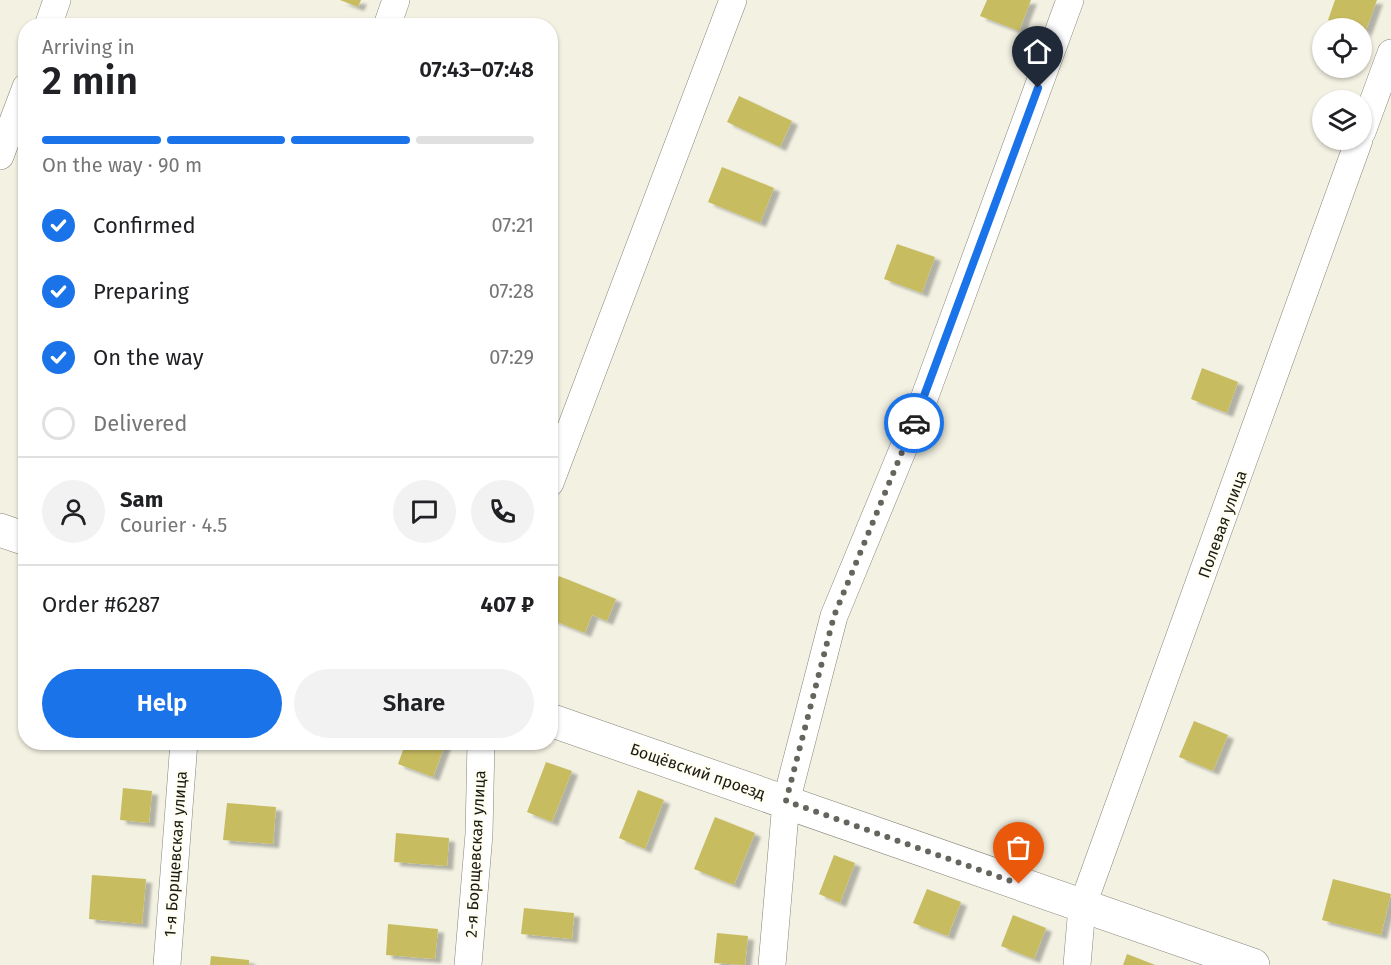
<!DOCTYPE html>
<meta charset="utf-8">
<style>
:root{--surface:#fff;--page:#f2f2f2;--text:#202124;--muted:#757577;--line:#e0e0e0;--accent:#1a73e8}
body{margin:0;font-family:"Fira Sans",sans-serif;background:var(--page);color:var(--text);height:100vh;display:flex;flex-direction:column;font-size:22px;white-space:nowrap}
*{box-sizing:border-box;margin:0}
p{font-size:20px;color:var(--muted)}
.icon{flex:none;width:33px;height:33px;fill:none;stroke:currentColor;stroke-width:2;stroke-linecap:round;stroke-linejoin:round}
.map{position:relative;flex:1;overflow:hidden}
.sheet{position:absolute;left:18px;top:18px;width:540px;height:732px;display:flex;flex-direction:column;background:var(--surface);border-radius:24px;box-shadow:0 2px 4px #0004}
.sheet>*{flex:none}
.fabs{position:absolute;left:1312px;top:18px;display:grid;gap:12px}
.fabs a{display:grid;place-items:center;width:60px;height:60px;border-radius:50%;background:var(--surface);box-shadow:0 2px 4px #0004;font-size:30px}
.pin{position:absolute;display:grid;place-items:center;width:51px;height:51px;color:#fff;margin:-62px -26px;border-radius:50% 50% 50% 0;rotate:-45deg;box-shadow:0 0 6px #0007}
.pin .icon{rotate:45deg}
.courier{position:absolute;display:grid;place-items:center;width:60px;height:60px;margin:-30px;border:4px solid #1a73e8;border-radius:50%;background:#fff;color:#222;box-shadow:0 2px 8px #0007}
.summary em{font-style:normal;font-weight:600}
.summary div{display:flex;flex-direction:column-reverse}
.summary{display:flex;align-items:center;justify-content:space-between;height:102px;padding:0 24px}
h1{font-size:39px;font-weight:600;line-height:45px}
.bar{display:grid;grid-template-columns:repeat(4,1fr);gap:9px 6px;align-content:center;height:72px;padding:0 24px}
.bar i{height:8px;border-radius:4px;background:var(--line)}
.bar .active{background:var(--accent)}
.bar p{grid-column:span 4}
.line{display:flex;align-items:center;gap:15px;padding:0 24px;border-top:2px solid var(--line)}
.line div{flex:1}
.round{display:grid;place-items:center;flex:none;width:63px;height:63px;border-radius:32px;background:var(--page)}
ol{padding:0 24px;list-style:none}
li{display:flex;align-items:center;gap:18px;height:66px}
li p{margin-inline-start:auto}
li .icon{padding:6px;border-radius:50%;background:var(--accent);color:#fff;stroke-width:4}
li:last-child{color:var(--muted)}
li i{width:33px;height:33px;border:3px solid var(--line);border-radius:50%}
.button{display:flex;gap:12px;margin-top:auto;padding:12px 24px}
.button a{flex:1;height:69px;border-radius:36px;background:var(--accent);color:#fff;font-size:24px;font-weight:600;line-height:69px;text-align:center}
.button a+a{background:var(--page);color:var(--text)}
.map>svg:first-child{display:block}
</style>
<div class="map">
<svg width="1391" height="965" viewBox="0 0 1391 965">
<defs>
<filter id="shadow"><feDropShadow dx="6" dy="4" stdDeviation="1.5" flood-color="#0004"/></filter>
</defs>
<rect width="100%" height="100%" fill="#f2f1e2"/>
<path fill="#c7bc61" filter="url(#shadow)" d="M340,0h21l-3,7z
M987,0h44l-12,31 -39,-15z
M1335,0h42l-12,33 -3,-5h-9l-25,-8z
M739,96l53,25 -12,26 -53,-25z
M722,167l52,21 -14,35 -52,-21z
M897,244l38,13 -13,36 -38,-14z
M1202,368l36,14 -11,31 -36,-14z
M559,576l57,23 -9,22 -15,-6 -7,18 -35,-14v-22z
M1194,721l34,14 -15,36 -34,-14z
M406,742h40l-13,35 -35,-13z
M546,762l26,9 -20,51 -25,-10z
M123,788l29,3 -3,32 -29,-3z
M638,790l26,10 -19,49 -26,-11z
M227,803l49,4 -3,37 -50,-4z
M715,817l40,16 -21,52 -40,-16z
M396,833l53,5 -2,28 -53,-4z
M834,855l21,8 -15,40 -21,-9z
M92,875l54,4 -4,45 -53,-5z
M1333,879l58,15 -10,41 -59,-15z
M927,889l34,13 -13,34 -35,-13z
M524,908l50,5 -2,26 -51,-5z
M1013,915l33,13 -12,31 -33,-13z
M388,924l50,5 -3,30 -49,-4z
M717,933l31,3 -3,29 -31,-2z
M1127,954l28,11h-32z
M211,956l38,4v5h-39z"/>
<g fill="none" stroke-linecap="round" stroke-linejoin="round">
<defs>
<path id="minor" d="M48,26l9,-26
M387,26l9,-26
M1362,132l29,-79
M0,156l26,-69
M550,483l183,-483
M167,965l17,-223
M468,965l11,-131 2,-92
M772,965l14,-163 48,-186 91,-220 145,-396
M1077,965l5,-58 277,-767"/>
<path id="tertiary" d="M0,530l26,9
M550,720l703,245"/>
</defs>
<use href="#minor" stroke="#868579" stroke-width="28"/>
<use href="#tertiary" stroke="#868579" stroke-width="34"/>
<use href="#minor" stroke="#fff" stroke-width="27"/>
<use href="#tertiary" stroke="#fff" stroke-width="33"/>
</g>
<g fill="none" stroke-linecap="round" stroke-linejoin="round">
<path stroke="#66655d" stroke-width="6" stroke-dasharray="0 10.8" d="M914,423l-80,193 -48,185 233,83"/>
<path stroke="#1a73e8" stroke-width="8" d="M914,423l124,-335"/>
</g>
<g text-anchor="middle" stroke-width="4.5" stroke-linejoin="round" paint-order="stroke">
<g font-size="16" fill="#1a1a15" stroke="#fffef0">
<text transform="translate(1222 524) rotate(-70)" y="6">Полевая улица</text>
<text transform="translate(698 771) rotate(19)" y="6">Бощёвский проезд</text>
<text transform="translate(175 854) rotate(-86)" y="6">1-я Борщевская улица</text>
<text transform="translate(475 854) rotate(-87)" y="6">2-я Борщевская улица</text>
</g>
</g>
</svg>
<div class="fabs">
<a><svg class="icon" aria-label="locate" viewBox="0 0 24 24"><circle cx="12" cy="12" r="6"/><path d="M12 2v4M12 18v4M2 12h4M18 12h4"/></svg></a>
<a><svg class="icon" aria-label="layers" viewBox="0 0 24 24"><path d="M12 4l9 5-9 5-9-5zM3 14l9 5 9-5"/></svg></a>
</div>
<div class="pin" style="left:1019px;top:884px;background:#ea580c"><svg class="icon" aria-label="bag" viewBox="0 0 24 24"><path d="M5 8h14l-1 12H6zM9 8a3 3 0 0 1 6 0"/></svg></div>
<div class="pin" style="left:1038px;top:88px;background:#1f2937"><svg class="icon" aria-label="home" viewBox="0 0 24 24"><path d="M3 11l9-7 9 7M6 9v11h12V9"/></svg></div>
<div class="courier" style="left:914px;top:423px"><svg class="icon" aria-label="car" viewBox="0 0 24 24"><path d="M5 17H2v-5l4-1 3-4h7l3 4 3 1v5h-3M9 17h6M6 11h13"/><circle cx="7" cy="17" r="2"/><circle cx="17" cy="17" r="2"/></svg></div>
<section class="sheet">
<div class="summary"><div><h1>2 min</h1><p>Arriving in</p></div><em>07:43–07:48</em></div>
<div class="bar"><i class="active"></i><i class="active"></i><i class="active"></i><i></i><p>On the way · 90 m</p></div>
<ol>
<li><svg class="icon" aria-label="check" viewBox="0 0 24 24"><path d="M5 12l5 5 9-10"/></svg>Confirmed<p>07:21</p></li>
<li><svg class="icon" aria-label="check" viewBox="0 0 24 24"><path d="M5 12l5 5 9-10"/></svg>Preparing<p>07:28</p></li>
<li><svg class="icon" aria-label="check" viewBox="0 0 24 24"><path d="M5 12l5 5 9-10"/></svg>On the way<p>07:29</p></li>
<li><i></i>Delivered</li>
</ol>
<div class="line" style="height:108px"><a class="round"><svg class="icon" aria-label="person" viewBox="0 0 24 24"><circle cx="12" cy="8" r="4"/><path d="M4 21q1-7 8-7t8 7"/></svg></a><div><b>Sam</b><p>Courier · 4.5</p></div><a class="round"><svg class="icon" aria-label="chat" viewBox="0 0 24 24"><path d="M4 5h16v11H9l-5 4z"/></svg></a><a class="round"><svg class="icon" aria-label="phone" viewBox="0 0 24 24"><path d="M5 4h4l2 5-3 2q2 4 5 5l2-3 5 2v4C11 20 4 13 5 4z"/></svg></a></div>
<div class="line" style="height:78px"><div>Order #6287</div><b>407 ₽</b></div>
<div class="button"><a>Help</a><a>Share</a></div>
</section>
</div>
